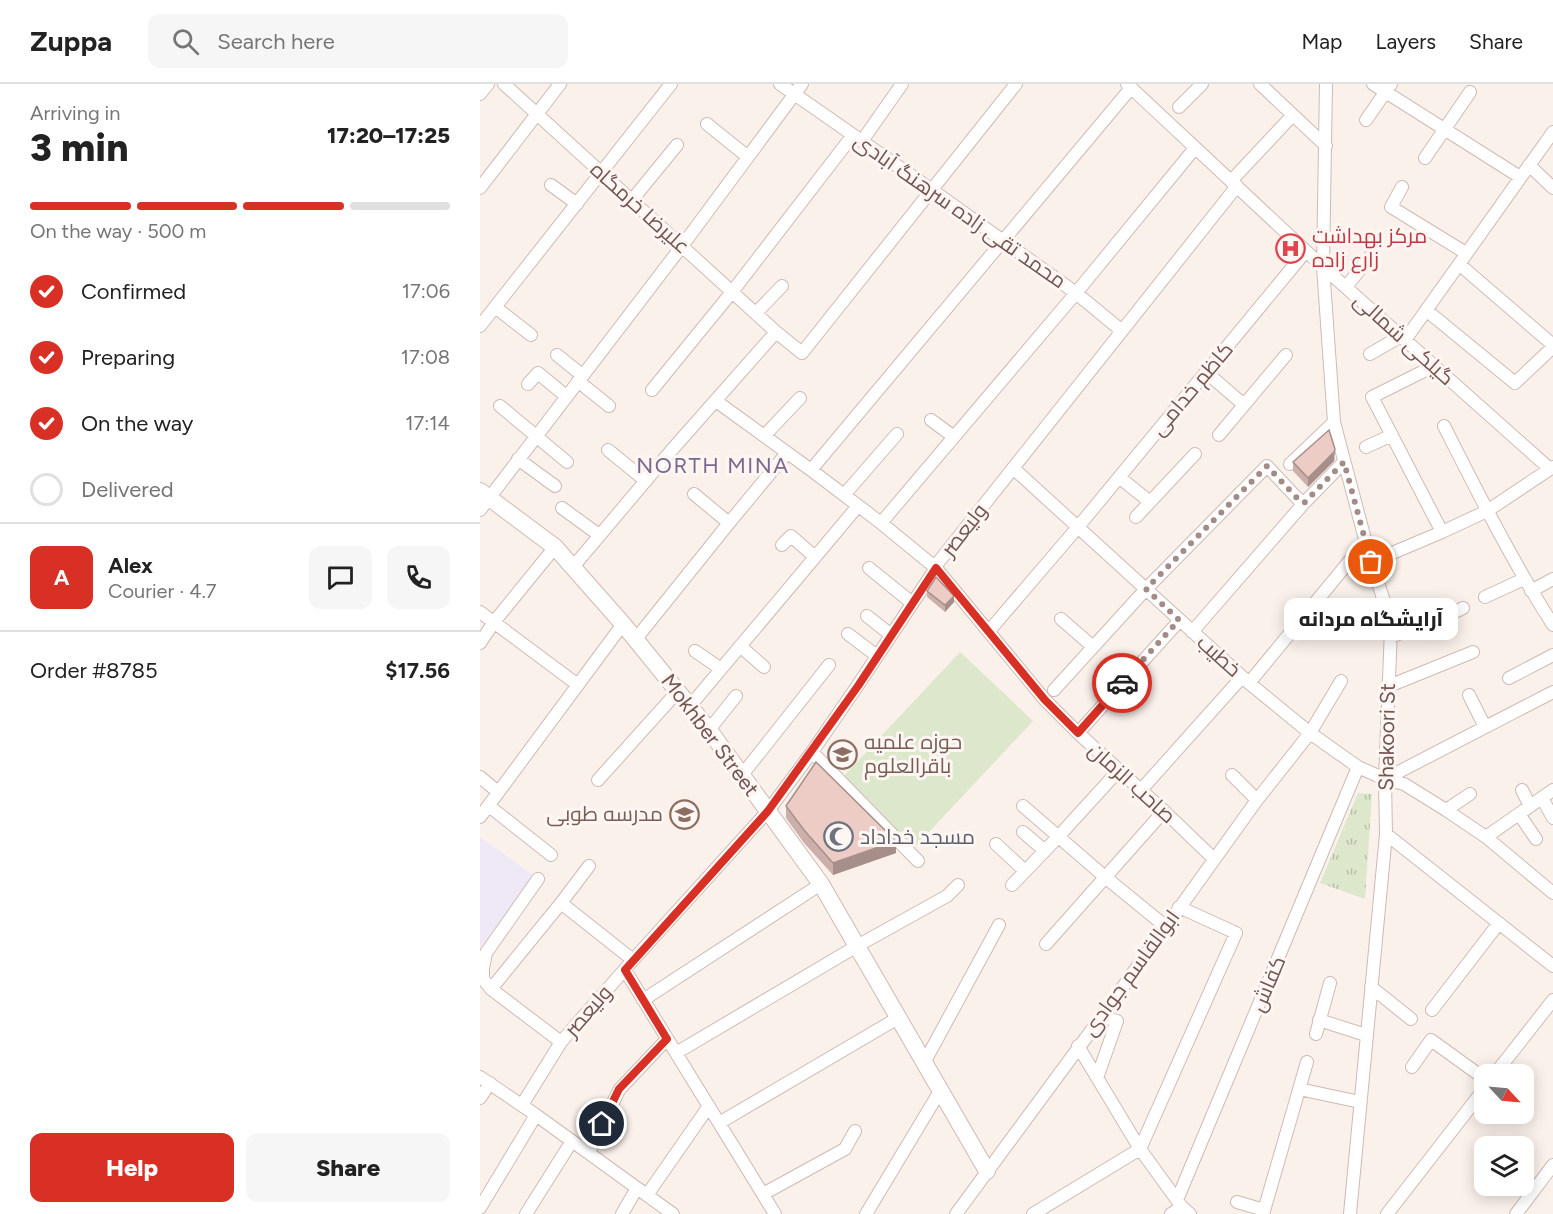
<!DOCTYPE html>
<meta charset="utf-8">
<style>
:root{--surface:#fff;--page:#f6f6f6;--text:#222;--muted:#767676;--line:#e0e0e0;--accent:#d93025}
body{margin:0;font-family:Figtree,Cairo,sans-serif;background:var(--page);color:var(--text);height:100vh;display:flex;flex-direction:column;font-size:22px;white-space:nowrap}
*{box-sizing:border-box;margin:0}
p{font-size:20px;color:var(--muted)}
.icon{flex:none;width:33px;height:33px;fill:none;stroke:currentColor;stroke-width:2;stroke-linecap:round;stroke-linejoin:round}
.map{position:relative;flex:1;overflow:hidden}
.panel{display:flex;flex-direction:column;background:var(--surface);width:480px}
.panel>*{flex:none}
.needle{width:39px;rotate:116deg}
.fabs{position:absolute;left:994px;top:980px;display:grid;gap:12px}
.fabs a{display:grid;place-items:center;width:60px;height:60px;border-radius:12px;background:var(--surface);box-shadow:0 3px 15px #0003;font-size:30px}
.pin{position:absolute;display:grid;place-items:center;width:51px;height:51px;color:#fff;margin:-26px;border:3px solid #fff;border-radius:50%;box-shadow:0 2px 6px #0007}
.courier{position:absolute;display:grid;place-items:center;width:60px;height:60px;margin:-30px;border:4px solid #d93025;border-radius:50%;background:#fff;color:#222;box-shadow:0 2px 8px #0007}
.bubble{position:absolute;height:42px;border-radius:12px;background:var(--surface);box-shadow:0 3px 15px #0003;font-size:20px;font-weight:800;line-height:42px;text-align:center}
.overview em{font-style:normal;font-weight:800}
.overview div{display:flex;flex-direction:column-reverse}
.overview{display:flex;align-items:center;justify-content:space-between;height:102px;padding:0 30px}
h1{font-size:39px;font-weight:800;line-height:45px}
.bar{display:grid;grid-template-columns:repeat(4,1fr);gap:9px 6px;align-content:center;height:72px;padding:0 30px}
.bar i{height:8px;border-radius:4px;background:var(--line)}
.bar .on{background:var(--accent)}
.bar p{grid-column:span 4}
.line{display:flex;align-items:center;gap:15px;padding:0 30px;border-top:2px solid var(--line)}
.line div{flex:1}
.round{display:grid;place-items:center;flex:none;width:63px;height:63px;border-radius:12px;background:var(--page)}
ol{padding:0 30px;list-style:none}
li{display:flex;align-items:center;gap:18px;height:66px}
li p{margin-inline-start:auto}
li .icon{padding:6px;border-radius:50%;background:var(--accent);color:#fff;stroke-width:4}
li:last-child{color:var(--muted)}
li i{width:33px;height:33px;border:3px solid var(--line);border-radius:50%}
.primary-button{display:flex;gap:12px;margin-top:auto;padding:12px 30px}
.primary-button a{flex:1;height:69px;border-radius:12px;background:var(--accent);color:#fff;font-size:24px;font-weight:800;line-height:69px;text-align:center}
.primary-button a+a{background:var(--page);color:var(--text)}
header{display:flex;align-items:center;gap:36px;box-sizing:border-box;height:84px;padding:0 30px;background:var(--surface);border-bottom:2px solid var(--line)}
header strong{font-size:28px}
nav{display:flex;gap:33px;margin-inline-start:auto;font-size:21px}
.search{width:420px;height:54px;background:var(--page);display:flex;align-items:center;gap:15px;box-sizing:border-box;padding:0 21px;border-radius:12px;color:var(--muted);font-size:22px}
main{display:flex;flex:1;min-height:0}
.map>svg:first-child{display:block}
</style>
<header>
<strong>Zuppa</strong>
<div class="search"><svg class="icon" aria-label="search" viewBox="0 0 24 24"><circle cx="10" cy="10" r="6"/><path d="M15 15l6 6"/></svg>Search here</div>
<nav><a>Map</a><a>Layers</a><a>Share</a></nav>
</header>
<main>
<section class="panel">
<div class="overview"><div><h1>3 min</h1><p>Arriving in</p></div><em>17:20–17:25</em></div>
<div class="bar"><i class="on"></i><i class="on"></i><i class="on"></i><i></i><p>On the way · 500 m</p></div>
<ol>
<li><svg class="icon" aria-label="check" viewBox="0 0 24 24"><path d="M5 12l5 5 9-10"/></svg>Confirmed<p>17:06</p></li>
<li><svg class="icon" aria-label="check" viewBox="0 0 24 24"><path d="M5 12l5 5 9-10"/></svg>Preparing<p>17:08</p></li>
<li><svg class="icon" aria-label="check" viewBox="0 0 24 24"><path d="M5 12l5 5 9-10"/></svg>On the way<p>17:14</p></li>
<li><i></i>Delivered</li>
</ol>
<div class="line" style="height:108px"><b class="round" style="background:var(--accent);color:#fff">A</b><div><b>Alex</b><p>Courier · 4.7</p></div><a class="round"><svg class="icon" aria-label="chat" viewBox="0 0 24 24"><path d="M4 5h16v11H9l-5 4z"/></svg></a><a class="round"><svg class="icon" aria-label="phone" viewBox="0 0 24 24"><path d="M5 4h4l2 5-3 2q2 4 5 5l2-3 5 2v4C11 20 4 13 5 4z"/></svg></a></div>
<div class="line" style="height:78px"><div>Order #8785</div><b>$17.56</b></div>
<div class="primary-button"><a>Help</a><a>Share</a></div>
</section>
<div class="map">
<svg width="1073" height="1130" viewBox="0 0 1073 1130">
<defs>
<pattern id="grass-tufts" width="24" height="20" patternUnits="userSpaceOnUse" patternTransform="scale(1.5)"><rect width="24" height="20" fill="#dde7cb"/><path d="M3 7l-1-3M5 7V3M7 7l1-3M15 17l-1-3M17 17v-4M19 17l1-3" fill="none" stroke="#b8bea7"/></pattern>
</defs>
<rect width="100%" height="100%" fill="#fbf1eb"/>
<path fill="#eee8f7" d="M0,753l53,38 -53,73z"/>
<path fill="url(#grass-tufts)" d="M878,709l14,1 -7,105 -45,-16z"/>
<path fill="#dde7cb" d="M480,568l73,69 -118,126 -74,-68z"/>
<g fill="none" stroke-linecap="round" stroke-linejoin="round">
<defs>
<path id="street" d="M24,0l272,248 26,21 214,-269
M300,0l152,106 144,103 46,38
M647,0l196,183 227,202
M780,0l66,62
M846,0l-3,183 11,155 37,140 19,57 1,10 -6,150 1,55 -36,380
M893,0l147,93
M0,10l8,-10
M699,23l23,-23
M886,36l25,-36
M227,40l41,33
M382,57l40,-57
M945,74l45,-66
M1049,81l24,23
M751,97l61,-65
M71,101l26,19
M922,103l-11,20 75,46
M0,104l80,-104
M152,116l45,-55
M979,180l94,81
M866,203l27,-34
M15,223l36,28
M946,226l89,73 38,-36
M276,229l26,-27
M0,242l191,-242
M925,256l148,-208
M890,270l31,-18
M77,271l25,20
M954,282l-62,31 70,135
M726,288l38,33
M98,297l31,25
M48,300l10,-11 28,23
M172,306l80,-98 121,-157
M236,317l95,69 70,53 55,45 109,132 33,33 86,78 50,48
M20,322l67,56
M451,336l23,17
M964,342c34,67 68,135 109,199
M739,351l67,-80
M284,352l36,-38
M886,363l26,-12
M128,366l38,31
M38,375l37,27
M810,380l44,-42
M533,384l236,215 61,50 48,34 27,12 19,5 42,26 40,27 67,56
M331,386l320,-382
M639,393l31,25
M214,410l35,29
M364,411l53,-61
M82,424l37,27
M0,426l202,-264 120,-162
M656,433l59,-63
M401,439l195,-230 119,-145
M302,461l9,-9 24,21
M891,478l71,-30 45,-21 66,-44
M93,483l97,-115 106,-120
M389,484l43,35
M1051,507l22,-12
M1005,513l39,-18
M0,528l98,73
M387,532l24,19
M581,535l31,27
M509,547l89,-104 228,-276
M712,548l112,-129 40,-41
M368,550l29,22
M910,553l51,-18 22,-11
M155,556l94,-117 58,-70
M0,559l14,-21 61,-75
M260,562l24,21
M215,567l26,18
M1029,594l44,-23
M769,599l117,-142
M909,602l84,-34
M574,606l92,-101 121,-123 30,32 7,5
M989,611l16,32
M210,622l168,-200
M229,646l27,-34
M598,649l102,-113
M332,668l106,109
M262,691l87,-110
M752,691l25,25
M0,693l18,15
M905,695l168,-87
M118,696l80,-89
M661,706l101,-113
M1042,706l8,16
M1062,714l11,20
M9,722l62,49
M543,722l82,71 60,49
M966,726l24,-16
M1039,730l17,25
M0,733l143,-193
M543,748l22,19
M906,750l167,132
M1006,753l67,-47
M516,760l29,27
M58,795l-52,74 -3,15v11l8,10 70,53
M532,801l46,-48 61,-67
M81,819l72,57
M566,860l118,-133
M145,886l150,244
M891,903l40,32
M11,905l70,-86 28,-37
M163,916l178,-116
M952,926l67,-87
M839,936l47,15
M836,950l14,-51
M598,962l62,103 42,58 8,7
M196,969l181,-107 90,-50 11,-11
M444,979l75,-138
M932,983l19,-27 54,39
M1015,990l58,-74
M0,993l56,38 137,99
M617,994l20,-57 -15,-5
M819,1005l61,13
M0,1014l10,-15
M42,1021l39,-63 72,-82 135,-149 44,-59 46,-67 78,-117 1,-4 300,-378
M239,1039l179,-105
M109,1069l30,-63 48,-51
M283,1110l82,-45 10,-18
M167,1111l62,-89
M697,1116l181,-433
M757,1118l27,8
M0,1124l56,-93
M46,1130l46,-73
M142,1130l15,-26
M386,1130l74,-123
M476,1130l146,-198 155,-216 53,-67 31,-52
M553,1130l107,-65 96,-216 -57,-26
M691,1130l11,-7
M783,1130l44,-152
M907,1130l98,-126
M1036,1130l37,-49"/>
<path id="secondary" d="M0,407l75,56 68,77 86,106 112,154 166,287"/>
</defs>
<use href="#street" stroke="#cebab5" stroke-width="14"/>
<use href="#secondary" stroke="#d0b9b3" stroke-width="18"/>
<use href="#street" stroke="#fff" stroke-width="12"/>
<use href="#secondary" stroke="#fff" stroke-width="16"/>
</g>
<path fill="#ccafaa" d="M855,374l-1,3 -26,26 -15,-16v-9z
M447,507l27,11 -9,10 -18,-15z
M306,722l110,47 -63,22 -29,-32 -18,-25z"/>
<path fill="#a68f8b" d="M855,365l-1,12 -26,26v-9z
M474,512v6l-9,10v-7z
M416,757v12l-63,22v-12z"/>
<path fill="#edccc6" stroke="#a68f8b" stroke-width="1.5" d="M849,346l6,19 -1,3 -26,26 -15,-16z
M456,493l18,19 -9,9 -18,-14z
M336,678l80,79 -63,22 -29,-33 -18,-24z"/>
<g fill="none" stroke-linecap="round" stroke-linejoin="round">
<path stroke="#a38c87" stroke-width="6" stroke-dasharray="0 10.8" d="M642,599l57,-63 -33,-31 121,-123 30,32 7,5 40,-41 27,100"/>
<path stroke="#d93025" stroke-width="8" d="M122,1040l17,-35 48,-50 -42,-69 143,-159 90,-125 78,-118 109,132 33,33 44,-50"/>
</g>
<defs>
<symbol id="hospital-ring" viewBox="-11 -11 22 22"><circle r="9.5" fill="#fdf6f2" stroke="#e0444e" stroke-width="1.5"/><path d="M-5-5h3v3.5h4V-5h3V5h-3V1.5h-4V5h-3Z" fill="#e0444e"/></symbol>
<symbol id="university-ring" viewBox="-11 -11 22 22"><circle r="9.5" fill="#fdf6f2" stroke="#8d6e63" stroke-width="1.5"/><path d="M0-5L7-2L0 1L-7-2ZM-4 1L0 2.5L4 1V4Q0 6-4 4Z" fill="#8d6e63"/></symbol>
<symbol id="school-ring" viewBox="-11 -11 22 22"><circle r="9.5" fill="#fdf6f2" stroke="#8d6e63" stroke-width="1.5"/><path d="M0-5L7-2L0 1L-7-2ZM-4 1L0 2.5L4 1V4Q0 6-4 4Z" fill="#8d6e63"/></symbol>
<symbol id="mosque-ring" viewBox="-11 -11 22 22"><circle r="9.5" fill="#fdf6f2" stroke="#6b7280" stroke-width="1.5"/><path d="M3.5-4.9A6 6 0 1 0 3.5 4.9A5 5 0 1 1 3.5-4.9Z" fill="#6b7280"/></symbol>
</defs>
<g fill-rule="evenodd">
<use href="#hospital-ring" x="794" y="148" width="33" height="33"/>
<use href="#university-ring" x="346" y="654" width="33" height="33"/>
<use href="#school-ring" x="188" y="714" width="33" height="33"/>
<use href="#mosque-ring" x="342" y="736" width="33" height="33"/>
</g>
<g text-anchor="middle" stroke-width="6" stroke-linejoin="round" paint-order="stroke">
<g font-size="21" fill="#735551" stroke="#fdf6f2">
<text transform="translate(160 124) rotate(42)" y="7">علیرضا خرمگاه</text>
<text transform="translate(480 127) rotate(35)" y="7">محمد تقی زاده سرهنگ آبادی</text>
<text transform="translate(924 255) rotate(42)" y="7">گيلکی شمالی</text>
<text transform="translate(712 305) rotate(-50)" y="7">کاظم خدامی</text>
<text transform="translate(484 446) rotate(-52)" y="7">ولیعصر</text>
<text transform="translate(739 572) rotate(42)" y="7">خطیب</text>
<text transform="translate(230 651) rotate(53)" y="7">Mokhber Street</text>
<text transform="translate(907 653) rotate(-89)" y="7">Shakoori St</text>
<text transform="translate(652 699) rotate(42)" y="7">صاحب الزمان</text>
<text transform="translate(651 889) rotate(-54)" y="7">ابوالقاسم جوادی</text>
<text transform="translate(788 900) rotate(-67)" y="7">کفاش</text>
<text transform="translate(108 927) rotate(-49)" y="7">ولیعصر</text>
</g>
<g font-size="21" fill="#be3a42" stroke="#fdf6f2" text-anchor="start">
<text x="832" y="159">مرکز بهداشت<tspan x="832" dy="24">زارع زاده</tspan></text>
</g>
<g font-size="21" fill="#785e54" stroke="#fdf6f2" text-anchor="start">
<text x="384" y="665">حوزه علمیه<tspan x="384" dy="24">باقرالعلوم</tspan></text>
<text x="183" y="737" text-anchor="end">مدرسه طوبی</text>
</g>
<g font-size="21" fill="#5b616d" stroke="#fdf6f2" text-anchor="start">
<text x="380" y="760">مسجد خداداد</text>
</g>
<g font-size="22" letter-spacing="1.5" fill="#79698e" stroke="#fdf6f2">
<text x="233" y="389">NORTH MINA</text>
</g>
</g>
</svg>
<div class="fabs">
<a><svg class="needle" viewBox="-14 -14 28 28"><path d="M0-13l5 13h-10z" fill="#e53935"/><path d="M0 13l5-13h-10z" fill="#767676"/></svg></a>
<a><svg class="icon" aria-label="layers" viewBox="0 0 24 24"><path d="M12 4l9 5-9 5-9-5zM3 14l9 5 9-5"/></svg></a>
</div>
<div class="pin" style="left:891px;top:478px;background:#ea580c"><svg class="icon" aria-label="bag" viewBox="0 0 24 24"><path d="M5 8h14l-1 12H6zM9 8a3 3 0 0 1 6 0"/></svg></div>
<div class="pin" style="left:122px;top:1040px;background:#1f2937"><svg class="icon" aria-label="home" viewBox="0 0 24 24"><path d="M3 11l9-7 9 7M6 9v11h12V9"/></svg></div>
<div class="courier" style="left:642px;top:599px"><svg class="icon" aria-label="car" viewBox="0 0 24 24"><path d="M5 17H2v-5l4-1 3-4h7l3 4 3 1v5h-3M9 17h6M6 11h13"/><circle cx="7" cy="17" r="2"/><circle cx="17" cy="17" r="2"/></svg></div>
<div class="bubble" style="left:804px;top:514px;width:174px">آرایشگاه مردانه</div>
</div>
</main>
